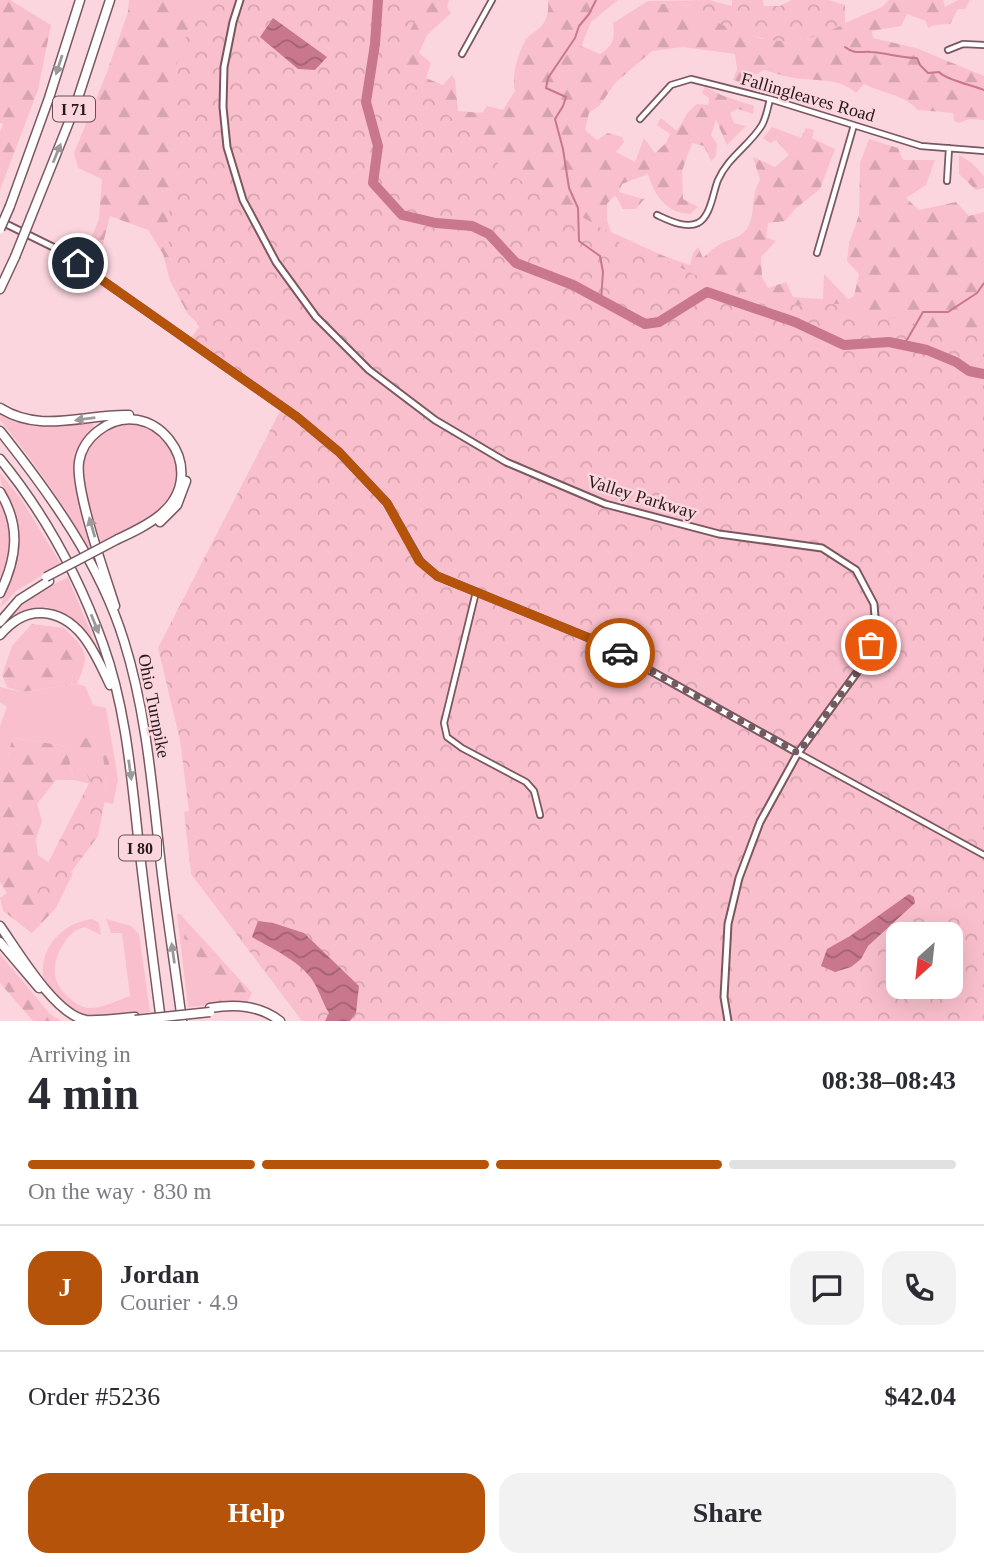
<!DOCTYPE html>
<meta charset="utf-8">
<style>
:root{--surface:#fff;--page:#f2f2f3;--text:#2b2b33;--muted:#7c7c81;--line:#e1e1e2;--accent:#b45309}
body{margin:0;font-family:"Times New Roman",serif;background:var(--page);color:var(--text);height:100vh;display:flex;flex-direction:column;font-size:26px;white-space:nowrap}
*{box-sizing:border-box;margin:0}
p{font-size:23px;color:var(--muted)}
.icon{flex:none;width:38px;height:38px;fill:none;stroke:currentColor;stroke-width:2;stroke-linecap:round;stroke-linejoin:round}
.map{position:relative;height:1021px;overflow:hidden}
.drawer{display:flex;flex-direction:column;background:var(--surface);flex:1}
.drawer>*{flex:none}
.needle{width:46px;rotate:207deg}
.tools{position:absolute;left:886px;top:922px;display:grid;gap:14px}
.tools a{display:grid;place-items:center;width:77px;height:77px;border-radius:14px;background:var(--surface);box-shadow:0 7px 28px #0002;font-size:35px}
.pin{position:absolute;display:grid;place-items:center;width:60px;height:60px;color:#fff;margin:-30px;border:4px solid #fff;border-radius:50%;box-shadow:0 2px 7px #0007}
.courier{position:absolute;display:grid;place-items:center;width:70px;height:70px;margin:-35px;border:5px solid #b45309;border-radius:50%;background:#fff;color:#222;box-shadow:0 2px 9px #0007}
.overview em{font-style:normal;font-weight:700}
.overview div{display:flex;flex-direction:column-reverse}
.overview{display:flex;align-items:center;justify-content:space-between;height:119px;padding:0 28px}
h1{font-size:46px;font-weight:700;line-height:52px}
.bar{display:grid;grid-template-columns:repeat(4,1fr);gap:10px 7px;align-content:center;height:84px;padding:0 28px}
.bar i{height:9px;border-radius:5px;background:var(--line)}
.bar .current{background:var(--accent)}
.bar p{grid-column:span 4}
.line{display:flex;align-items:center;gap:18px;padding:0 28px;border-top:2px solid var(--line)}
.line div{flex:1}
.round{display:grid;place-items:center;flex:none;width:74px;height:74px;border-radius:21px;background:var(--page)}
.cta{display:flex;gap:14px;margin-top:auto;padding:14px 28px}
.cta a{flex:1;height:80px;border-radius:21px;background:var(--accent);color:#fff;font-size:28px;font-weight:700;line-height:80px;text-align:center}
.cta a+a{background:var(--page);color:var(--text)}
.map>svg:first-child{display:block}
</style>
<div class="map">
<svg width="984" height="1021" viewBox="0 0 984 1021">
<defs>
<pattern id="forest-firs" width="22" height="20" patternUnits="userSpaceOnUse" patternTransform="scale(1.75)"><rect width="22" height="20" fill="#fabfcd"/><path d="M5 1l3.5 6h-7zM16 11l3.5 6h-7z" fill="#d6a4af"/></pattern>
<pattern id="park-crowns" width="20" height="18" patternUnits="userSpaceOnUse" patternTransform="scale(1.75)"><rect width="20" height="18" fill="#fabfcd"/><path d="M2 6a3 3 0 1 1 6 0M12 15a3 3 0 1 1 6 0" fill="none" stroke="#d6a4af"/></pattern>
<pattern id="water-waves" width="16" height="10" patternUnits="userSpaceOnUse" patternTransform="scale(1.75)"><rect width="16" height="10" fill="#c8778c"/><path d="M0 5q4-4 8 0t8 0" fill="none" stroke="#a26172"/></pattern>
</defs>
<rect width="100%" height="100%" fill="#fcd6de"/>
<path fill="#fabfcd" d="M0,411c25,20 63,12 92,10l2,7c-35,45 -15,70 0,118l-6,3c-25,-47 -55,-88 -88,-129z
M135,423c16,4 31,12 38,29 2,6 7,14 6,20 -3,42 -47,54 -78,70 -11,-32 -39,-89 3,-110 11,-5 18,-8 31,-9z
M0,473l21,26 40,65 -45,27 -16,17c11,-34 26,-59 14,-95 -5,-15 -14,-24 -14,-40z
M0,501c18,28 14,53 0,81z
M68,577l32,78c-24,-37 -47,-65 -93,-36l20,-21 24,-14 1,1z
M77,684l8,2 8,19 13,3 12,71 -5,25 -9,-2 3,-12 -2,-17 -14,11 -17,-4 -8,-34 -53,-8c-7,15 -4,35 -13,48v-60l7,-19 -7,-5v-15l21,5z
M177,914h3l72,79 -5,9 -59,5z
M92,919l7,4 2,12 -16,-8c-10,2 -16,8 -21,16 -14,22 -13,42 9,58 4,3 9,6 15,7 13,1 30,-8 42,-12l-8,-63h-11l-5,-14 25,7 8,8 11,78c-19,3 -57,9 -75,3 -4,-2 -9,-8 -12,-11 -9,-8 -20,-18 -20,-31 -2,-29 23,-51 49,-54z"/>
<path fill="url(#forest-firs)" d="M0,0h10l41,25 -13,65 -38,100v-58l3,-8 -3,-1z
M129,0h104l142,482 -183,-145 8,-11 -12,-12 -18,-33 -7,-27 -15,-24 -38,-14 -9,35 -8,14 -10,-7 16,-39 3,-40 -24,-11 -4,-15 33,-81 21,-60z
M249,0h200l-2,7 4,6 -24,22 -8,18 12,10 -5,15 17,7 9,-10 3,5 3,31 24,2 5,-7 16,4 12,-19c-4,-14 4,-43 13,-54 2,-3 7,-5 9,-7 10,-7 12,-19 11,-30h70l-27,22 -10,24 19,8c13,-8 15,-16 13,-31l35,-22 6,2 39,3v6l69,27h46l74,-32 7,-7h54l2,7 13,-7h12l-5,9h-7l-8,15 -16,1 -6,3 -2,-7 -19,-7 -6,12 -29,5 1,7 43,10 68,28v44l-15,-1 -10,4 -5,-2 -1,-8 -35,-3c-14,-16 -35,-16 -54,-26l-8,9c-15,-14 -34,-12 -53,-14 -14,-1 -26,-5 -39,-9l-9,5 -6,10 -16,-5 4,-11 -2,-15 -52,-7 -31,4 -37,32 -15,22 -11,8 -4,17 12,10 11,-7 14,4 2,5 -8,10 19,10 9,-24 11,15 11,-10 4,-9 -13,-9 4,-7 16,13 11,-19 9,-8 11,1 1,-7 -7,-5 3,-7 16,9 33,11 -1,8 -15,-5 -8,4 4,10 12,3 -19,19 -11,-25 -5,15 6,9 -1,12 -5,5 -7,-15 -12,-3 -10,28 1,28 15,8 -8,7c-24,-1 -36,-19 -42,-40l-26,10 -3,8 24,7 2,-1 -9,11h-13l-8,-14 -8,9v16l4,12 53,24 26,9 3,-12 5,-6 5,11c5,-5 11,-10 17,-14 9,-5 22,-6 28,-17 8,-14 2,-31 12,-47l-7,-23 22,10 14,-12 -13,-15 -6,3 -7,-5 9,-11 29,11 5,-10 8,2 -2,8 23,11 -15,40 -25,20 -10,12 -17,2 -2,14 10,4 -15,16 1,20 6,11 18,-6 7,15 30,2 1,-25 24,25 6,-3 5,-22 -12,-13 2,-18 10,-28 1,-52 9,-24 29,9 5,12h32l-9,25 -20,13 13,12 37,-8 13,14 15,-4v605z
M959,155l13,8 12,13v12l-8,2 -17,-16z
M32,624l32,4c24,24 26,25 13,56l-56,8 -14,-5 -5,-12 10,-29z
M103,734l7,34 -12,15 -7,1 -17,-41 20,-8z
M13,738l53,8 8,34h-18l-19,24 5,17 -6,18 2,16 21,15 14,3 -17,35 -24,25 -29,-22 -3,-13 7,-5 -7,-11v-96c8,-13 6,-33 13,-48z
M190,929l55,58 4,8 -23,6 -31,4 -1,-5 5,-5 26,-5 1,-3 -25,-25 -17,-24 2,-8z
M0,954l50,60 11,7h-28l-33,-38z"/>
<path fill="url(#park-crowns)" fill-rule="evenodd" d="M193,0h233c-10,20 -38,61 -15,82 7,6 21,11 30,15l-5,9 48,37 19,27 103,61 18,15 45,16 39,19 72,24 59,-1 37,13 22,1 28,10 52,8 6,3v682h-682l-111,-147 -7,-62 5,-1 -9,-71 -22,-92 124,-241 -94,-65 12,-16 -27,-46 -6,-52 9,-66 -4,-83 15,-44zM898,934h52v53h-52z
M709,0l23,6v-6h31l1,6h16l11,-6h38l16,5v19c-12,5 -24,11 -36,14 -39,12 -80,-12 -116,-25v-7l-39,-3 -6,-2z
M103,756l4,34 -9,46 -52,70 -16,-8z"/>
<path fill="url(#water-waves)" d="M273,18l54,39 -12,13 -17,-1 -38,-32z
M909,894l5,3 1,6 -47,43 -7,13 -10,8 -16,5 -14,-6 6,-17 23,-13z
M258,921l15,2 31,10 55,53 -3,27 -6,8h-25l4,-8c-7,-11 -10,-24 -18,-35 -13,-18 -40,-30 -59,-41z"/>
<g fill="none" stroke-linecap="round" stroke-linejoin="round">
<path stroke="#c8778c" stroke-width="2" d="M596,0l-7,14 -10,12 -4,12 -27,40 -2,10 20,9 -3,9 -8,13 8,30 6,39 9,20 1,33 21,15 3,16 -2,28
M845,47c10,8 16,4 26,5 16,1 30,6 46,6l3,7 8,8 11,-1c7,8 33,13 45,18
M904,345l19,-33h25l29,-19 7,-10"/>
<path stroke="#c8778c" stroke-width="10" d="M378,0l-3,44 -9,58 12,44 -5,37 29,32 34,8 36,3 17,8 27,29 57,22 72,39 14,-2 48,-30 88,30 49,23 45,-3 38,8 29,12 13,9 15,3"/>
<defs>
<path id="minor" d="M948,50l15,-6 21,1
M462,54l30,-54
M640,119l31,-34 20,-6 79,20 151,47 63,5
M947,181l2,-33
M657,215c11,5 28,14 41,8 13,-7 15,-31 20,-43 10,-23 32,-35 44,-55 4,-7 6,-18 8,-26
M817,253l37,-128
M476,592l-32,131 3,14 15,11 64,34 8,9 6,24
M798,753l186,102"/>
<path id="tertiary" d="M240,0l-7,22 -9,45 -1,40 4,40 16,53 33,62 40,55 53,53 66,50 71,42 99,42 114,30 103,14 34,22 18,34 2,26 -10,30 -68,93 -38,69 -21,56 -11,46 -4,73 4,24
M0,221l59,29 238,167 42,35 48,51 33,58 17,15 162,66 199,111"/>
<path id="motorway" d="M10,206l39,-108 31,-98
M31,217l44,-110 35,-107
M0,289l15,-32
M0,408c41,26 84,6 129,7
M0,431c50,63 100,132 124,210 22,70 28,144 36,216 6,55 15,109 22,164
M0,459c45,55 79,118 103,185 22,61 28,128 35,193 7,61 15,123 23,184
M0,492c21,34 17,66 0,101
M160,522l17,-17 9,-24
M115,606c-10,-32 -40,-115 -36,-144 2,-13 10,-24 19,-31 52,-42 118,38 62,84 -12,10 -27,17 -42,24
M0,622l19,-22 30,-19
M0,635c11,-13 24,-23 42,-22 38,2 54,42 68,72
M0,926c18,25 55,89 86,94 16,1 33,-2 49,-3
M0,942l39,46
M210,1008c25,-4 49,-3 70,13"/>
</defs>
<use href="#minor" stroke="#795860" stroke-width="8"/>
<use href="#tertiary" stroke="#795860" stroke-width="9"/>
<use href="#motorway" stroke="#795860" stroke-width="11"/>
<use href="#minor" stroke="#fff" stroke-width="4.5"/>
<use href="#tertiary" stroke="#fff" stroke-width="5"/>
<use href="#motorway" stroke="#fff" stroke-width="8"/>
<defs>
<path id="motorway-bridge" d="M0,229l10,-23
M15,257l16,-40
M46,577l72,-38
M135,1020l75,-8"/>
</defs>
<use href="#motorway-bridge" stroke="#795860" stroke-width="11" stroke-linecap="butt"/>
<use href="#motorway-bridge" stroke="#fff" stroke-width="8"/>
</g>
<defs><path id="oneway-solid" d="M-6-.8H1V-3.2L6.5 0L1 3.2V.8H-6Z" transform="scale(1.75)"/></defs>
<g fill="#9d9899">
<use href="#oneway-solid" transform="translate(59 65) rotate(108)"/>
<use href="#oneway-solid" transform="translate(57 153) rotate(-68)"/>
<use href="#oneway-solid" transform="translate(85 419) rotate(173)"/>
<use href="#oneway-solid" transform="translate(92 527) rotate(-106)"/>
<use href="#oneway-solid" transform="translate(95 624) rotate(68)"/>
<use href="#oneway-solid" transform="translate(130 770) rotate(82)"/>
<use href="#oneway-solid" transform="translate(173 953) rotate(-98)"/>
</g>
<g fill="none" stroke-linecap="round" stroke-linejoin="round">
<path stroke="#715b60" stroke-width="7" stroke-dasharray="0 12.6" d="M620,653l178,100 68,-93 5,-15"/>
<path stroke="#b45309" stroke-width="9" d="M78,263l219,154 42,35 48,51 32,58 18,15 162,66 21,11"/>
</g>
<g text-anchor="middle" stroke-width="5" stroke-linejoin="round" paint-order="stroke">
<g fill="#fcd6de" stroke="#665256" stroke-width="2">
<rect x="53" y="96.5" width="42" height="25" rx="5"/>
<rect x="119" y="835.5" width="42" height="25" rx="5"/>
</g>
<g font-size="16" font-weight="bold" fill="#26191c">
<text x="74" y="115">I 71</text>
<text x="140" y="854">I 80</text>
</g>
<g font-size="18" fill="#26191c" stroke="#fcd6de">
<text transform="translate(808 97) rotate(16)" y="6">Fallingleaves Road</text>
<text transform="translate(642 497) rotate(17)" y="6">Valley Parkway</text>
<text transform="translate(154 706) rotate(79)" y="6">Ohio Turnpike</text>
</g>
</g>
</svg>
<div class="tools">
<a><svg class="needle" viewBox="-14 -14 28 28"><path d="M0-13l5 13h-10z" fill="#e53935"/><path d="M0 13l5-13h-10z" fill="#7c7c81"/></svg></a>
</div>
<div class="pin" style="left:871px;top:645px;background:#ea580c"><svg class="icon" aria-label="bag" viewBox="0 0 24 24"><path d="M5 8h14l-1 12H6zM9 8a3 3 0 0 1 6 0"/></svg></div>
<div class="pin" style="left:78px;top:263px;background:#1f2937"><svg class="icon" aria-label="home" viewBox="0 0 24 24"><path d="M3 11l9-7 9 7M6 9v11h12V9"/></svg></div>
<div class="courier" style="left:620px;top:653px"><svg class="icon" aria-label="car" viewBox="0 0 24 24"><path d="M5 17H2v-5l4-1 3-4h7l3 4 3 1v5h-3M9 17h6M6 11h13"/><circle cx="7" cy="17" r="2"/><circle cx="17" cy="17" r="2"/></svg></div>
</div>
<section class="drawer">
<div class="overview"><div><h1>4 min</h1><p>Arriving in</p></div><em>08:38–08:43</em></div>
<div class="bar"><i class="current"></i><i class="current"></i><i class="current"></i><i></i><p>On the way · 830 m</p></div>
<div class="line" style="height:126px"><b class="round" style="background:var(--accent);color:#fff">J</b><div><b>Jordan</b><p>Courier · 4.9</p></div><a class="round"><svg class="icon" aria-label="chat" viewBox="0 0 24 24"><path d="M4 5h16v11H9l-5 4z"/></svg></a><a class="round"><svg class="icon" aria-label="phone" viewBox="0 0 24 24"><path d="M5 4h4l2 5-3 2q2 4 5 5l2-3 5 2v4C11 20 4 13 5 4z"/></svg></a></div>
<div class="line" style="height:91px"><div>Order #5236</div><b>$42.04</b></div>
<div class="cta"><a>Help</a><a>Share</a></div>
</section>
